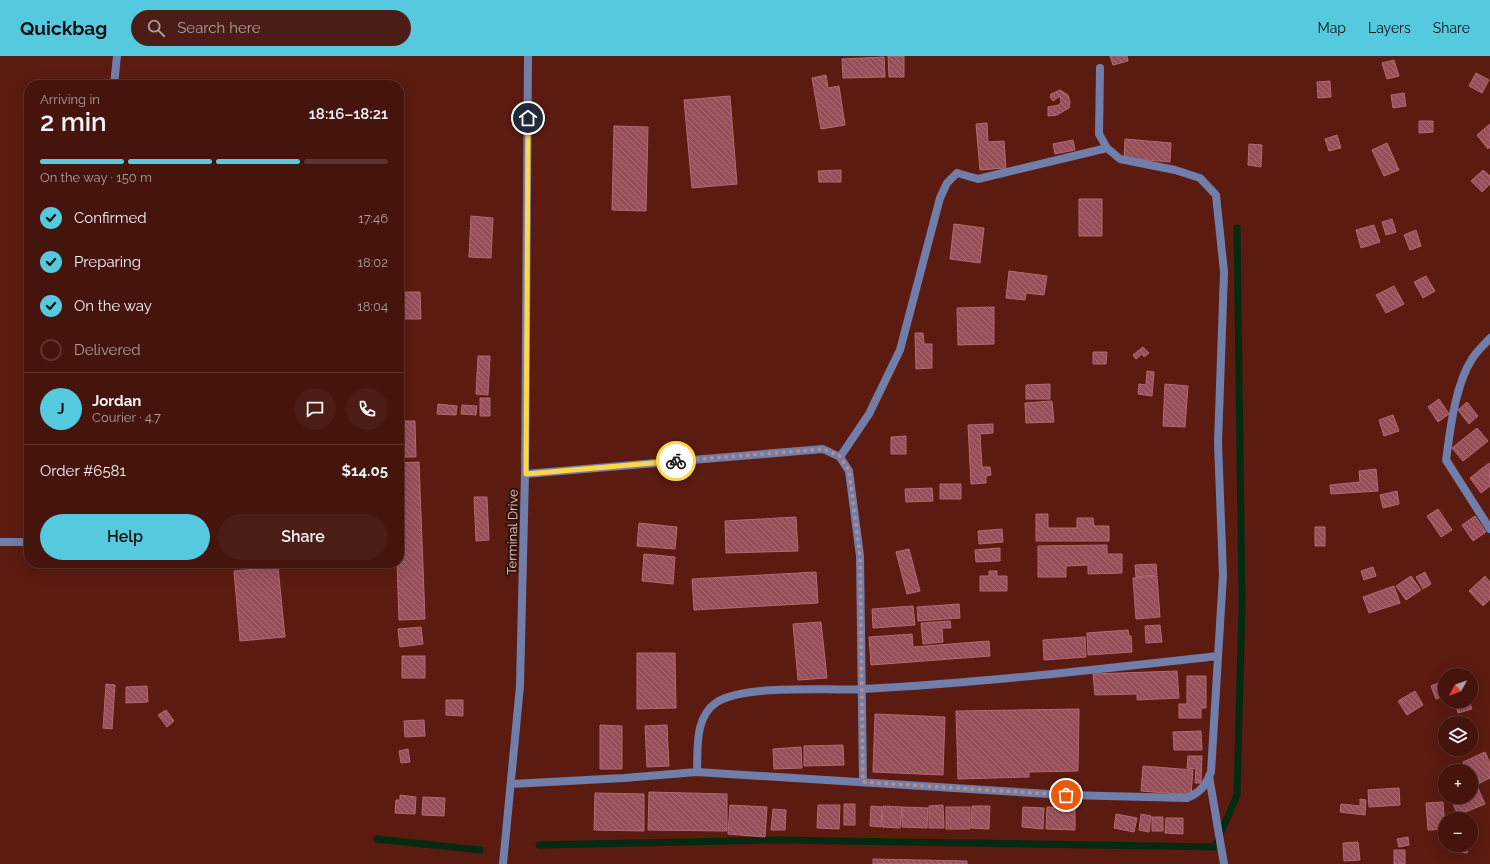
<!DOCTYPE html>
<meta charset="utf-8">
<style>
:root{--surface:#44140d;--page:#4b1d16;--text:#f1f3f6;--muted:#af9e9d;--line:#5c332e;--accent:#55cadf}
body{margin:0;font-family:Raleway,sans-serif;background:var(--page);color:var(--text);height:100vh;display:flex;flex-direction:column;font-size:15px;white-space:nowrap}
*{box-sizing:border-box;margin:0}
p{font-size:13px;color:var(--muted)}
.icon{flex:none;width:22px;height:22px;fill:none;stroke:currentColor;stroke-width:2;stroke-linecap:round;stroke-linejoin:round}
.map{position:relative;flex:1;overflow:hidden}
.side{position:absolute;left:24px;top:24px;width:380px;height:488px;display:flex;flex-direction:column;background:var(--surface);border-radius:16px;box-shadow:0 4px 16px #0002,0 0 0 1px var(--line)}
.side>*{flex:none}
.needle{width:26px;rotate:230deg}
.buttons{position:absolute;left:1438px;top:612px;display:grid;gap:8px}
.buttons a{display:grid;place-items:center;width:40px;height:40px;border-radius:50%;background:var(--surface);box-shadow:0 4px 16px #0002,0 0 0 1px var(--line);font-size:20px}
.pin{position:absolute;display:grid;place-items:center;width:34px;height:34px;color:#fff;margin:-17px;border:2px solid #fff;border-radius:50%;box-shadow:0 1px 4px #0007}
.courier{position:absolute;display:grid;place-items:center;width:40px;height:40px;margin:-20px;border:3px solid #ffd54a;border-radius:50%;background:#fff;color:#222;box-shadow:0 1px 5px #0007}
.summary em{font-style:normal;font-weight:600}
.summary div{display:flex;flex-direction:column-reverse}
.summary{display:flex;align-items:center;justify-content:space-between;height:68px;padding:0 16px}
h1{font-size:26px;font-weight:600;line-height:30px}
.bar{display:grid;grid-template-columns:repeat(4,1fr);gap:6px 4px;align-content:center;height:48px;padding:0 16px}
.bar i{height:5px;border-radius:3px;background:var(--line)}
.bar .active{background:var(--accent)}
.bar p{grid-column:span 4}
.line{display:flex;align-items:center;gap:10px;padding:0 16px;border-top:1px solid var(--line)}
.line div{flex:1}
.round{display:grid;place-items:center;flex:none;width:42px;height:42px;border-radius:21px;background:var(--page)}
ol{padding:0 16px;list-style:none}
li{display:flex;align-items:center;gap:12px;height:44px}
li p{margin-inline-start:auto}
li .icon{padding:4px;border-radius:50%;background:var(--accent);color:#111;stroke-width:4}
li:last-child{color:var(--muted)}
li i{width:22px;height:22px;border:2px solid var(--line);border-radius:50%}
.primary-button{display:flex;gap:8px;margin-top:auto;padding:8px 16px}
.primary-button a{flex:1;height:46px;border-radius:24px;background:var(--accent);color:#111;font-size:16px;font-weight:600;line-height:46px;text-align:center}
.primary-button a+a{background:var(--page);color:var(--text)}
header{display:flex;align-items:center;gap:24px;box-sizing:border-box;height:56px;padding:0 20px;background:var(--accent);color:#111}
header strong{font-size:19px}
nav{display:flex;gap:22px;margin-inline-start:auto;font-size:14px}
.search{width:280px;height:36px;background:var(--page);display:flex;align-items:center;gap:10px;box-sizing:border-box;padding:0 14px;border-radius:22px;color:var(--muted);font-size:15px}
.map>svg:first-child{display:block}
</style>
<header>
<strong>Quickbag</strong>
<div class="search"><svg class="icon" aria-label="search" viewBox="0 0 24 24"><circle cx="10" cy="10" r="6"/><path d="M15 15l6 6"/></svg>Search here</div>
<nav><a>Map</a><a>Layers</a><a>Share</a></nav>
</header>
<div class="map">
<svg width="1490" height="808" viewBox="0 0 1490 808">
<defs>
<pattern id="building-back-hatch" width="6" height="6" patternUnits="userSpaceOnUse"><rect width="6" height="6" fill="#964e59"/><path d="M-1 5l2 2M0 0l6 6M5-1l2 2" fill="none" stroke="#aa6e76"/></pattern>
</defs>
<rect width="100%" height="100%" fill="#5b1b11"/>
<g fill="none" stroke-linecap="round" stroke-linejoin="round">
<path stroke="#052a12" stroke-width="7" d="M377,783l103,11
M539,789l238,-5 438,7 22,-52 5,-191 -5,-376"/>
</g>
<path fill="url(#building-back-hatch)" stroke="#b36973" d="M888,0h16v21h-15z
M1110,0h17l1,5 -15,4z
M884,1l1,20 -42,1 -1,-19z
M1394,4l5,16 -12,3 -5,-16z
M1476,17l13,7 -7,13 -13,-7z
M826,19l2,13 11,-2 6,39 -24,4 -9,-51z
M1330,25l1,16 -13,1 -1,-16z
M1060,34l8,5 2,7 -1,6 -12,7 -9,1v-9l11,-2 2,-3 -1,-6 -7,5 -3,-4 1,-3z
M1404,37l2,13 -13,2 -2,-13z
M730,40l7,88 -45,4 -8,-88z
M1419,65h14v11l-14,1z
M987,67l1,19 16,-1 2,27 -26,2 -4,-46z
M1490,68v23l-2,2 -11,-14z
M614,70l34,1 -2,84 -34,-1z
M1337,79l4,13 -12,3 -4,-12z
M1125,83l46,4 -1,19 -46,-4z
M1073,84l2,10 -20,4 -2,-10z
M1387,87l12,27 -15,6 -12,-26z
M1249,88l13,1 -1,22 -13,-2z
M841,114v12h-22l-1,-11z
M1483,114l7,6v8l-8,8 -11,-11z
M1079,143h23v37h-23z
M471,160l22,2 -2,40 -22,-1z
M1392,163l4,13 -10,3 -4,-13z
M954,168l30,4 -4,35 -30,-4z
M1374,169l6,17 -19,6 -5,-18z
M1416,174l5,16 -11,4 -6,-15z
M1009,215l38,5 -3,19 -18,-2 -1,7 -19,-2z
M1426,220l9,15 -12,7 -9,-16z
M1394,230l10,18 -18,9 -10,-18z
M399,236h21l1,27h-22z
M994,251v37l-36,1 -1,-37z
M915,277h8l1,11h8v24l-16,1z
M1143,291l6,6 -5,4 -2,-3 -6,5 -3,-4z
M1093,296h14l-1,12h-13z
M478,300h12l-2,39 -12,-1z
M1147,315l7,1 -2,24 -14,-2 1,-10 7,1z
M1050,328v15h-24v-14z
M1165,328l23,2 -3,41 -22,-1z
M480,342h10v18h-10z
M1439,343l10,15 -11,8 -10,-15z
M1052,345l2,21 -28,1 -1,-20z
M1467,346l11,14 -9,8 -11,-14z
M438,348l19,2 -1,9 -19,-1z
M462,349l15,1 -1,9 -15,-1z
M1393,359l6,16 -15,5 -5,-16z
M399,365h16l1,36h-17z
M993,368v9l-13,1 2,33h8l1,8 -5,1v7l-15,1 -3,-59z
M1477,372l11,13 -25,20 -11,-13z
M906,380v18h-15v-17z
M419,406l6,157 -26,1 -2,-57h2v-100z
M1489,407l1,23 -9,7 -11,-15z
M1376,413l2,22 -47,3 -1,-9 30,-3 -1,-11z
M940,428h21v15h-21z
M932,432l1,13 -27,1 -1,-13z
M1397,435l2,13 -16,4 -3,-13z
M474,441h13l2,43 -13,1z
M1438,453l14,21 -11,7 -14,-21z
M1036,458h12v14h29v-10h16l1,8h15v15h-73z
M1475,460l11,16 -13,9 -11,-16z
M796,461l2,34 -72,2 -1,-32z
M639,467l38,4 -2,22 -38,-3z
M1315,471h10v19h-10z
M1002,473l1,13 -24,2 -1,-13z
M1107,489v9h15v19l-34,1v-9l-22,1v11h-28v-31z
M1000,492v13l-24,1 -1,-12z
M909,493l11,42 -13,3 -11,-42z
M644,498l31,3 -2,27 -31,-3z
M1156,508l1,11 -21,2 -1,-12z
M278,511l7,70 -45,4 -6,-70z
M1373,511l3,9 -12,4 -3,-9z
M989,515h8v5h10v15h-27v-15h9z
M816,516l2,31 -124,7 -2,-31z
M1425,516l6,12 -8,5 -7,-12z
M1157,520l3,41 -24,2 -3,-41z
M1411,520l10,14 -15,10 -10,-14z
M1485,520l5,6v17l-7,7 -14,-15z
M1394,530l6,17 -31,10 -6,-16z
M959,548l1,14 -42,3 -1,-14z
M913,550l2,19 -42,3 -1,-19z
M950,565l1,7h-9l1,14 -20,2 -2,-21z
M821,566l6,56 -29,2 -5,-56z
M1160,569l2,17 -16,1 -1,-17z
M421,571l2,17 -23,3 -2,-18z
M1128,574l1,6h2l1,16 -44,3 -1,-22z
M912,578l1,13 76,-6 1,15 -119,9 -2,-28z
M1085,581l1,20 -42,3 -1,-20z
M637,597h38l1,55 -39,1z
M402,600h23v22h-23z
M1177,615l2,27 -42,2v-6l-42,1 -2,-21z
M1187,620h19v32h-5v10h-22v-14h8z
M1445,624v16l-9,3 -5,-13z
M106,628l9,1 -3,44 -9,-1z
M147,630l1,16 -22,1v-16z
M1415,635l8,14 -16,10 -9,-14z
M446,644h17v16l-17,-1z
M1455,645h14l3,8 -14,4z
M1079,653l-1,62 -49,1v5l-71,2 -2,-68z
M166,654l8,11 -7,6 -9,-12z
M875,658l70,3 -2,58 -70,-3z
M424,664l1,16 -20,1 -1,-16z
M600,669l22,1v43h-22z
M667,669l2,41 -22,1 -2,-41z
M1201,675l1,19h-28l-1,-18z
M843,689l1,20 -40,1v-20z
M801,691l1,21 -28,1 -1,-20z
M408,693l2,13 -9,1 -2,-12z
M1485,696l5,11v15l-16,8 -3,-6v-9h-4l-4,-9z
M1188,700h14l-1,27h-6l1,-14 -9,-1z
M1143,710l50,4 -2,25 -50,-4z
M1477,730l8,18 -27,11 -8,-18h21v-8z
M1399,732l1,17 -31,2 -1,-17z
M649,736l78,2v37l-79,-1z
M595,737l49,1v37l-50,-1z
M400,739l16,2 -1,17 -20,-1 1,-13h4z
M423,741l22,1 -1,18 -22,-1z
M1360,743l6,1 -1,15 -25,-3 1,-8 19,2z
M1443,746l2,27 -17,1 -2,-27z
M844,748h11v21h-11z
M730,749l37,2 -2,30 -37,-3z
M818,749h22l-1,24 -22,-1z
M943,749l1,23h-15v-22z
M871,750l11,1 -1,20 -11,-1z
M883,750l19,1 -2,21 -18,-1z
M972,750h18l-1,23 -18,-1z
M902,751l26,1 -1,20 -25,-1z
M946,751h24v22h-24z
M1023,751l21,1 -1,21 -21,-2z
M1047,751l28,1v22l-29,-1z
M773,753l13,1 -1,20h-14z
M1116,758l21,4 -3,14 -20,-4z
M1141,758l10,2 -2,16 -10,-2z
M1152,761h11v14h-11z
M1166,762h17v16l-18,-1z
M1408,781l1,8 -10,2 -2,-8z
M1358,786l2,18 -16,1 -1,-18z
M1450,789h18l-1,8 -17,-2z
M1394,794h11v14h-11z
M873,803l94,2v3h-94z"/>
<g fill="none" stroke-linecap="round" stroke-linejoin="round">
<path stroke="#717ea9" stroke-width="8" d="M1209,720l15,88"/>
<path stroke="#717ea9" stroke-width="8" d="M114,29l3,-29
M1490,282c-6,7 -14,14 -18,21 -17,26 -22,72 -26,101l44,69
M840,401l29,-43 31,-64 40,-152 7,-15 10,-10 21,6 129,-31
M525,418l298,-25 17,8 9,14 11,85 3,226
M0,486h29
M697,716c1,-23 -3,-55 20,-70 28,-18 110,-11 146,-13 118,-6 237,-20 355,-33
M511,728l113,-6 73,-6 369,23 121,3c14,-6 18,-12 24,-26l12,-197 -5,-132 6,-171 -8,-77 -16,-17 -25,-8 -55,-11 -13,-11 -8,-14 1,-66
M503,808l17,-178 5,-212 3,-418"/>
</g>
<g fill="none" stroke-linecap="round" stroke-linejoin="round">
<path stroke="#bc8b83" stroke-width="4" stroke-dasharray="0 7.2" d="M676,405l147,-12 17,7 9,15 11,85 3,226 203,13"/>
<path stroke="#ffd54a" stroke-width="5" d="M528,62l-2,356 150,-13"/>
</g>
<g text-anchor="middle" stroke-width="4" stroke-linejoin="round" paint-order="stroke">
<g font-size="13" fill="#f1c8c0" stroke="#2e120d">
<text transform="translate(512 476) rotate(-89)" y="5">Terminal Drive</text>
</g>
</g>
</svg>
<div class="buttons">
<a><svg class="needle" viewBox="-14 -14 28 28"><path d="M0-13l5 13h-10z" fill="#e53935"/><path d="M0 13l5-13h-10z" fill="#af9e9d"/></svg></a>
<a><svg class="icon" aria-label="layers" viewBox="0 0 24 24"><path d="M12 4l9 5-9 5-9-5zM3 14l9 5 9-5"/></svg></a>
<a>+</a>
<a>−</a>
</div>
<div class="pin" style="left:1066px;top:739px;background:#ea580c"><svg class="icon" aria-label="bag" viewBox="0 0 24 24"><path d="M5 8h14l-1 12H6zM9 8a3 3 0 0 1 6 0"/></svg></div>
<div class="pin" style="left:528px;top:62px;background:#1f2937"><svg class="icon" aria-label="home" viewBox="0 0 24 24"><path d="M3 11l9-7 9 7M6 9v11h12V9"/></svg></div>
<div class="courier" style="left:676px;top:405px"><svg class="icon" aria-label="bike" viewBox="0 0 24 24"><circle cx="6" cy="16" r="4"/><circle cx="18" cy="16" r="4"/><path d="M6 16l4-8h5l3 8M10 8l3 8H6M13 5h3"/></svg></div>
<section class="side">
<div class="summary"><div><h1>2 min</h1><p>Arriving in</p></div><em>18:16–18:21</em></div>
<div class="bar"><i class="active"></i><i class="active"></i><i class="active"></i><i></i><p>On the way · 150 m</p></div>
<ol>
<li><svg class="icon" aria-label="check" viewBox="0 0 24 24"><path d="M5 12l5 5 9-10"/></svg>Confirmed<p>17:46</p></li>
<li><svg class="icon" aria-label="check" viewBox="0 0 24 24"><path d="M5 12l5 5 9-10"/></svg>Preparing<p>18:02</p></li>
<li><svg class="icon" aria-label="check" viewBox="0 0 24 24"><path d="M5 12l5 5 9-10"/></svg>On the way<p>18:04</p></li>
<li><i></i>Delivered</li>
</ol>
<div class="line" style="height:72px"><b class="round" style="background:var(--accent);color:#111">J</b><div><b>Jordan</b><p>Courier · 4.7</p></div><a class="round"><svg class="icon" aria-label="chat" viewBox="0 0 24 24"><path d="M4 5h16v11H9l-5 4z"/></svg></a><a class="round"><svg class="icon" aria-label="phone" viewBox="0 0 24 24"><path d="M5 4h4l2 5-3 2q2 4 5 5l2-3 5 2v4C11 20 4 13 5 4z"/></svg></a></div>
<div class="line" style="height:52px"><div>Order #6581</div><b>$14.05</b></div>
<div class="primary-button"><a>Help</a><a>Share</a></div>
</section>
</div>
